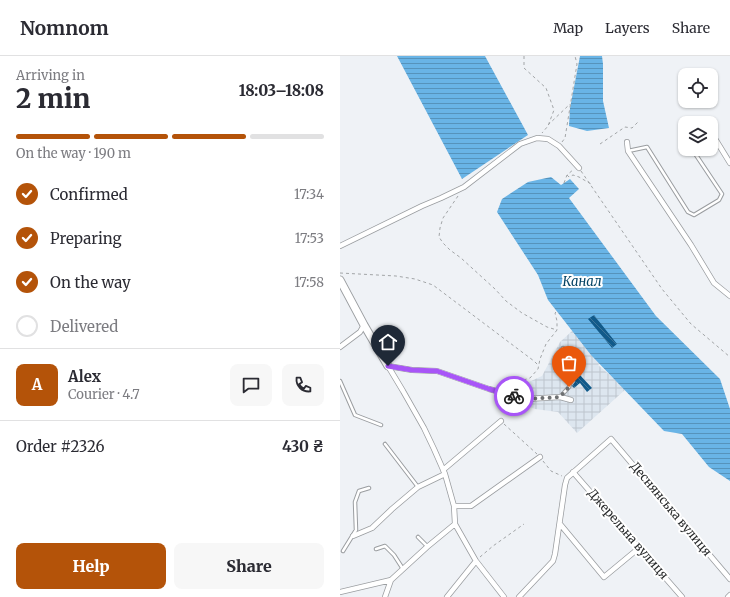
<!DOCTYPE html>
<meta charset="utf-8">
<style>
:root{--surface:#fff;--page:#f7f7f7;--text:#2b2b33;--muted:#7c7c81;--line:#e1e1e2;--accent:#b45309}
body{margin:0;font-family:Merriweather,serif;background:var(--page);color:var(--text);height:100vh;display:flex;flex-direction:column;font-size:15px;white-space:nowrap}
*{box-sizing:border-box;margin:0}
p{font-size:13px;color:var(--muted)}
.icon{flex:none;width:22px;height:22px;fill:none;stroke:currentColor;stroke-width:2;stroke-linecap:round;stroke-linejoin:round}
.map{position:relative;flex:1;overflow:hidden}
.details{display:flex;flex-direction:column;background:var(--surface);width:340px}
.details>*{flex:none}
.buttons{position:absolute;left:338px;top:12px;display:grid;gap:8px}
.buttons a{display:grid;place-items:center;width:40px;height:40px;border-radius:8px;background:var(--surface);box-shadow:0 1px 3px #0004;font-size:20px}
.pin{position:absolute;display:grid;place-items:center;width:34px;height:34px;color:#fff;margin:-41px -17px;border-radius:50% 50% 50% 0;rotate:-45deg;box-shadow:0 0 4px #0007}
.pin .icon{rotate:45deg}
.courier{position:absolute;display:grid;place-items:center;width:40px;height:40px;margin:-20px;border:3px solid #a855f7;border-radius:50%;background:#fff;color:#222;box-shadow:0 1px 5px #0007}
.summary em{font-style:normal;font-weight:800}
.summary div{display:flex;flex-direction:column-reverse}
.summary{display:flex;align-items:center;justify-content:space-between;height:68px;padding:0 16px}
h1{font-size:26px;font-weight:800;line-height:30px}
.bar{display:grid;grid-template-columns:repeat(4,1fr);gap:6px 4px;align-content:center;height:48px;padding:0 16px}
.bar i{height:5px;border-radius:3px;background:var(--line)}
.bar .selected{background:var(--accent)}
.bar p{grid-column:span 4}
.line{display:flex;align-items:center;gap:10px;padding:0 16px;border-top:1px solid var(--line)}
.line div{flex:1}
.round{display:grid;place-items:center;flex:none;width:42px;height:42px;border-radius:8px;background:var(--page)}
ol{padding:0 16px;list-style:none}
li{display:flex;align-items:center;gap:12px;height:44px}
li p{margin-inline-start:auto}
li .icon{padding:4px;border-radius:50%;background:var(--accent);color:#fff;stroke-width:4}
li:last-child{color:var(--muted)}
li i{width:22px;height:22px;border:2px solid var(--line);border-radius:50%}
.cta{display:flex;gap:8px;margin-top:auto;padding:8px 16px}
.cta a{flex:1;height:46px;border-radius:8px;background:var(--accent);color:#fff;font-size:16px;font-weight:800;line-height:46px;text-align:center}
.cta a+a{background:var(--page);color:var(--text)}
header{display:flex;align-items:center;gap:24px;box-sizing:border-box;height:56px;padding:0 20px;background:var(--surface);border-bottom:1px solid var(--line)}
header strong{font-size:19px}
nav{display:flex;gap:22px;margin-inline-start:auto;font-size:14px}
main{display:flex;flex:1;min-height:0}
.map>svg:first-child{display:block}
</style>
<header>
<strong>Nomnom</strong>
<nav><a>Map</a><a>Layers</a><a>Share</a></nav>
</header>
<main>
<section class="details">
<div class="summary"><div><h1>2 min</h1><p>Arriving in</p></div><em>18:03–18:08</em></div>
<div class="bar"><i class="selected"></i><i class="selected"></i><i class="selected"></i><i></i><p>On the way · 190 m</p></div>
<ol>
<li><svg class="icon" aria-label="check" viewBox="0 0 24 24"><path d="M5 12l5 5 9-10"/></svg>Confirmed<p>17:34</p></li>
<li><svg class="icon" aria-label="check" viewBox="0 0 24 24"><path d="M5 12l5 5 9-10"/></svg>Preparing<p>17:53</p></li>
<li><svg class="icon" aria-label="check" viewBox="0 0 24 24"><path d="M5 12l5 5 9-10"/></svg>On the way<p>17:58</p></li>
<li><i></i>Delivered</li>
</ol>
<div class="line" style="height:72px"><b class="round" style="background:var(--accent);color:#fff">A</b><div><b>Alex</b><p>Courier · 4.7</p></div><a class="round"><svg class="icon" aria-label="chat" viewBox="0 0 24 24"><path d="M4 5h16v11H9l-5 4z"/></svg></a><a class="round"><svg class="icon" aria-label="phone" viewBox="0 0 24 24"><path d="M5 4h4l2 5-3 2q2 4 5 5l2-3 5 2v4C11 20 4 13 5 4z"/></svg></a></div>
<div class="line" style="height:52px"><div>Order #2326</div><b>430 ₴</b></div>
<div class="cta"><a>Help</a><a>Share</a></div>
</section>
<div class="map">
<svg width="390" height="541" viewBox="0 0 390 541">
<defs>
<pattern id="industrial-grid" width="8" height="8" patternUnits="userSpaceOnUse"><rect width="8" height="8" fill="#dde6ef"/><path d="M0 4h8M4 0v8" fill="none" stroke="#bec5cd"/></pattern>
<pattern id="water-rules" width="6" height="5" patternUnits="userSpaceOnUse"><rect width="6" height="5" fill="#69b4e6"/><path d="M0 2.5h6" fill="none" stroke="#5693bb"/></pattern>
<pattern id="building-back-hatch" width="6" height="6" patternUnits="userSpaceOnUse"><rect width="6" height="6" fill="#115a8a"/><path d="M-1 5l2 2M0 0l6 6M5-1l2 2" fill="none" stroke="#3c7397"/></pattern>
</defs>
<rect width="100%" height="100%" fill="#eff2f6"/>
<path fill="url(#industrial-grid)" d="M253,256l29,32 -24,21 28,24 -49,44 -19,-21 -23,-3 -35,-14 3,-6 7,-4 10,1 22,-10 18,-34z"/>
<path fill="url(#water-rules)" d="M57,0h88l43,79 -66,44z
M240,0h22l1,8v37l6,27 -22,3 -18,-5 1,-18z
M211,121l10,8 9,-6 9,10 -10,9 87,118 64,63 10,30v72l-21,-14 -27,-33 -18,-3 -73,-76 -43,-55 -10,-25 -41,-63 5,-13 26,-17z"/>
<path fill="url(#building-back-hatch)" d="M254,259l23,29 -5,4 -24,-29z
M239,318l13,14 -5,4 -7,-9 -6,5 -2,-2 3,-4 -1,-3z"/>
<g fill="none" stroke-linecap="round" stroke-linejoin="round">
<defs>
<path id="lane" d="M288,95l19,-4 41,65 6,3 25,-15 3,-6 -30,-45
M0,325l15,34 26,10
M220,341l9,-10 3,-9 4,-4v-2l-4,-9 -9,-15
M45,388l33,43
M78,481l9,9
M36,493l9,-3 9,9 9,14
M3,495l13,-21 -1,-28 4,-11 10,-3"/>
<path id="street" d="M374,81l16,26
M287,86l1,9 63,94 23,38 16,13
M0,190l82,-40 19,-8 23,-11 56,-43 17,-6 11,1 11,7 20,22
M0,291l20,-15 4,-7
M48,310l15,25 21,37 10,21 11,25 9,32 1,18 21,37 28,36
M48,310l24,4 25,1 52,18 38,10 33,-2 11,3
M233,416l109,125
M114,450h17l69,-49
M220,468l44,53 35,-29
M13,480l19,-8 20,-19 26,-22 27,-13 -2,-4 58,-49
M0,536l51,-12
M45,541l6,-17 36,-33 28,-23
M107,541l29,-36
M179,541l34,-36 2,-7 10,-69 2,-7 44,-39 119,140
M388,541l2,-2"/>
<path id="secondary" d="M0,224l24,45 24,41"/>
</defs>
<use href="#lane" stroke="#9a9da0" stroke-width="4.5"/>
<use href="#street" stroke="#9a9da0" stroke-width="6"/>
<use href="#secondary" stroke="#9a9da0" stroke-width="9"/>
<path stroke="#a2a5a7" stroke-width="1" stroke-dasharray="3 3" stroke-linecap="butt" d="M184,0v12l22,20 8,22 -6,16 -6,7
M208,69l22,-21
M222,86l3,-4 12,-74 -2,-8
M260,88l25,-17 7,1 7,-7
M241,115l81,118 29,35 39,33
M227,119l2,2 4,-2 6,2 12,7
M224,127l3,-8 7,-6
M118,140l-15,22 -3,10 -1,9 4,6 7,7 11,8 34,31 11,12 16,12 25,14 10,3 -11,14 -6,15 -2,10 -8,9 -29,9
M0,217l56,3 19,3 18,6 73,55 28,21 5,5
M216,256l-1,1 2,8v9
M164,368l33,30
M203,405l8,10 11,5
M140,501l13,-11 31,-22"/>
<use href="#lane" stroke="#fff" stroke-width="2.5"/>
<use href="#street" stroke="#fff" stroke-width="4.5"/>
<use href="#secondary" stroke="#fff" stroke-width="7"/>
</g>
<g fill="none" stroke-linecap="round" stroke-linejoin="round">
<path stroke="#6e7072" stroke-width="4" stroke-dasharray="0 7.2" d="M174,340l13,3 33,-2 9,-10"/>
<path stroke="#a855f7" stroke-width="5" d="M48,310l24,4 25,1 52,18 25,7"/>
</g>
<g text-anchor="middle" stroke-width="4" stroke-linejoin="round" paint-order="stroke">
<g font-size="12" fill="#282a2b" stroke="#fff">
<text transform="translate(331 453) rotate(50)" y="4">Деснянська вулиця</text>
<text transform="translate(288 478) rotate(49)" y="4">Джерельна вулиця</text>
</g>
<g font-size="13" font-style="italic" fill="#074566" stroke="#fff">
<text x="242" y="230">Канал</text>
</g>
</g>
</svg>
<div class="buttons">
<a><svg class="icon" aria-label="locate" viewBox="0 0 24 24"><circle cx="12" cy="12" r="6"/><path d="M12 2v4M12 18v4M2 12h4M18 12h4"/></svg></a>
<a><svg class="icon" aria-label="layers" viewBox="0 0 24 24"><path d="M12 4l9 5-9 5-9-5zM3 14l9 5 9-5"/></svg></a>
</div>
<div class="pin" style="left:229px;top:331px;background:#ea580c"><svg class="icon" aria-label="bag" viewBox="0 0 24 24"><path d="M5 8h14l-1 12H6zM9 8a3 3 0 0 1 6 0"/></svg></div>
<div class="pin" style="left:48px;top:310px;background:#1f2937"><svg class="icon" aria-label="home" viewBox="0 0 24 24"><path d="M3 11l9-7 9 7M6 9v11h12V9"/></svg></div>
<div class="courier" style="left:174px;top:340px"><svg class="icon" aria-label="bike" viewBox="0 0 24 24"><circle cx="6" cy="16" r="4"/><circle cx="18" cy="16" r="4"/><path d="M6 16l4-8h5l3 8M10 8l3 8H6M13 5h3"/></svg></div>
</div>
</main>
